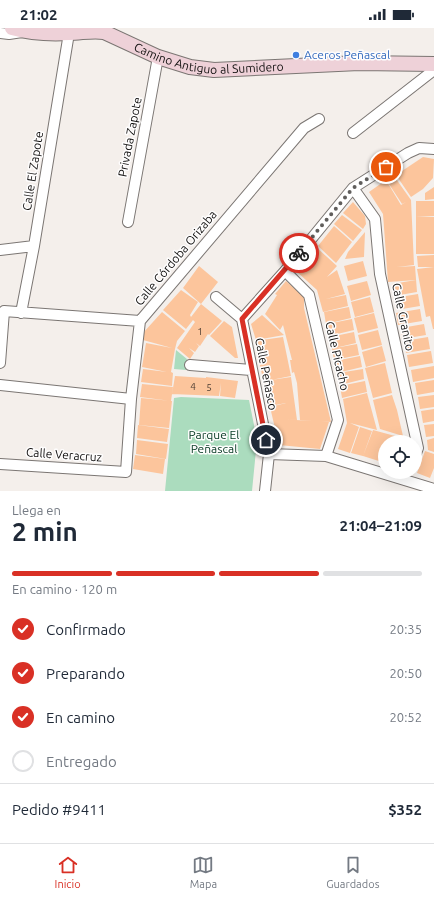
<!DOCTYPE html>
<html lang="es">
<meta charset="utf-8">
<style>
:root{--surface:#fff;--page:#f2f2f3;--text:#1f2937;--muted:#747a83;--line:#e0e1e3;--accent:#d93025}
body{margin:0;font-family:Ubuntu,sans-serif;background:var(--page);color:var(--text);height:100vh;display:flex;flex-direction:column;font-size:15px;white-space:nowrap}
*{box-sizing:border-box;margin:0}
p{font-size:13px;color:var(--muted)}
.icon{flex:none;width:22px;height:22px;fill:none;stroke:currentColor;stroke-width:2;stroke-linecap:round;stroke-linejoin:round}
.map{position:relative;height:463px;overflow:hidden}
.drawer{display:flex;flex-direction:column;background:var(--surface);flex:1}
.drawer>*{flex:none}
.controls{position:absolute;left:378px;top:407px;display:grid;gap:8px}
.controls a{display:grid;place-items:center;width:44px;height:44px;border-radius:50%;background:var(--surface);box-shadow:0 4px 16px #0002;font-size:20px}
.pin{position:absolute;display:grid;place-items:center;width:34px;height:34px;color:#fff;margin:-17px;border:2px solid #fff;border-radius:50%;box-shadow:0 1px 4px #0007}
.courier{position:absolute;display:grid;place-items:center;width:40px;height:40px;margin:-20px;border:3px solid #d93025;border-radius:50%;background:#fff;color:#222;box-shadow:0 1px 5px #0007}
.overview em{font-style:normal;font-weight:600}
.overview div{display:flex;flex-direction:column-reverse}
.overview{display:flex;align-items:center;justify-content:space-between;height:68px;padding:0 12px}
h1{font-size:26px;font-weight:600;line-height:30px}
.bar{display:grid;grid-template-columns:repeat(4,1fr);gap:6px 4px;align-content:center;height:48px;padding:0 12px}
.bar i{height:5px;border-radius:3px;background:var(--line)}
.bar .on{background:var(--accent)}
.bar p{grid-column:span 4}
.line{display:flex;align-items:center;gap:10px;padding:0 12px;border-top:1px solid var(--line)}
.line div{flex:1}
ol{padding:0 12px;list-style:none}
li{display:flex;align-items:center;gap:12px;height:44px}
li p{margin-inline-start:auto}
li .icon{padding:4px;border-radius:50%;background:var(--accent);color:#fff;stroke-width:4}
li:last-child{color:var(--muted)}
li i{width:22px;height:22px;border:2px solid var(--line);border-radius:50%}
.status{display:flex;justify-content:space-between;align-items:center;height:28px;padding:0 20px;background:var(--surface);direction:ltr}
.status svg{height:11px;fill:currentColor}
.tab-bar{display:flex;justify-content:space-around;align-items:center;height:56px;border-top:1px solid var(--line);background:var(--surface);font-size:11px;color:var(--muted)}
.tab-bar a{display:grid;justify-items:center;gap:2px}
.tab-bar .on{color:var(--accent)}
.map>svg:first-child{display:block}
</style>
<div class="status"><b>21:02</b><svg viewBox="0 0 49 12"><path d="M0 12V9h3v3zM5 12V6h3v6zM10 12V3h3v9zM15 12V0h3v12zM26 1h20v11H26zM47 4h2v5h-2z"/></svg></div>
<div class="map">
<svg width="434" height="463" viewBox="0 0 434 463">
<rect width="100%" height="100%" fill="#f4efeb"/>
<path fill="#abdcbe" d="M176,322l11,9 -1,11 -12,-1z
M181,369l68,3 8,40 -5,51h-87l9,-93z"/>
<path fill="#fcc59c" d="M423,129l11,2 -1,19 -10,11 -12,8 -15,-22z
M394,148l17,24 3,65 -17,2 18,-1 2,26 -23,4 -2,-12 24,-4 -28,2 -5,-68 -14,-22 17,-12 15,25 5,-3 -4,2 -15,-23z
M434,159v12l-9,1v-7z
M416,173h18v15l-18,1z
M353,174l12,14 1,8 -3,5 -20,-16z
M342,187l20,15 -9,11 -19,-17z
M416,189h18v37h-18z
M334,198l18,16 -16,21 -18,-17z
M365,204l-1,25 -19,2 3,-7z
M316,219l21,19 -10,11 10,-7 8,24 -19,5 20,-4 2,11 -25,6 -6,-22 -21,-19z
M434,227v12h-16l-1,-11z
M363,233l4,15 -19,5 -4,-15z
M199,238l19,16 -17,22 -18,-16z
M434,239v62h-1l-3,-13 -4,1 -9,-48z
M286,253l18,16v11l27,114 -10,-1 8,1 -9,27 -41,-4 -9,-38 16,-4 -16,3 -3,-12h-1l-11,-53 28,-4 8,39 -20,4 20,-3 6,43 -18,-1 34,2 -13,-1 -3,-37 -3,-11 -2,1 -2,-13h2l-9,-35 -3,5 -15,-16 12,-19 -2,-1z
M367,253l4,14 -20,6 -4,-15z
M181,262l17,12 -8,13 1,2 10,-13 21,17 -13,14 -1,-1 -8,12 -4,-3 3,3 -4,6 -6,-4 5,5 -4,6 -13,-11 18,-26 -2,-2 -7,9 -23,-19z
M418,266l2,12 -24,4 -2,-12z
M370,269l4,15 -19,5 -4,-15z
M349,279l2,11 -25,6 -2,-12z
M420,281l2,12 -24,4 -2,-12z
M162,284l23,19 -8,10 -2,8 -4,23 2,1 -1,13 -31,-4 2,-13 24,3 -25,-5 4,-24 26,5 -29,-8v-7z
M374,285l4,15 -20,5 -4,-15z
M262,287l22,20 -28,5 -5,-16z
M352,291l2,11 -25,6 -2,-12z
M224,293l8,6 6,31h-3l-25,-22z
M424,296l2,11 -24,4 -1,-11z
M378,302l4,15 -20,5 -4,-15z
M354,304l2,11 -21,5 22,-4 2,11 -25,5 -4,-23z
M428,309l2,12 -24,4 -2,-12z
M382,318l4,15 -20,6 -4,-15z
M431,323l2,12 -24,4 -2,-12z
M360,328l2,11 -25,6 -2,-12z
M385,335l7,30 -19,5 -8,-30z
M434,338v12l-21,4 -2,-12z
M363,341l1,10 -24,6 -2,-12z
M175,348l31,2v-1l32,4 -3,17 -15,-2 1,-13 -2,13 -47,-2z
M434,352v12l-17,3 -2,-12z
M365,353l2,11 -25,6 -2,-12z
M142,356l31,3 -2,14 -31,-4z
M367,365l10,37 -27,-7 9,4 -9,26 -12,-4 9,-26 -4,-24z
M392,367l5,15 6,26 -23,-7 -7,-29z
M434,367v12l-14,2 -2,-12z
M141,370l31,3 -3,27 -30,-3z
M434,381v12l-11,2 -2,-12z
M434,396v12l-8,1 -2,-12z
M138,397l31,4 -2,13 -30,-4z
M360,399l12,4 -9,25 -12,-3z
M373,402l33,9 1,3h-22v21l-22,-7z
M434,410v14l-6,-2 -1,-10z
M137,412l31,4 -2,15 -30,-5z
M425,423l9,3v14l-4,10 -13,-5z
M135,427l30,4 -2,15 -30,-5z"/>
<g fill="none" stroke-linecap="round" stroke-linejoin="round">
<defs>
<path id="street" d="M0,5l9,1 13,-2
M353,105l81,-63
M353,160l22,31 5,55 38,174 -3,8
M128,194l30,-165
M0,222l34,-4
M285,243l24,24 29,125 -12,36
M216,269l26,22 27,135 -4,37
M21,285l13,-67 35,-213
M242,291l43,-48 68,-83 55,-35 11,-5 15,1
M0,335l4,-52 136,10
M190,337l61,5
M0,357l131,14
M269,426l57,2 108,33
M0,436l126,8 5,-73 9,-78 164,-193 15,-9"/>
<g id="secondary">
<path id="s1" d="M12,0c18,5 39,6 57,5 12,0 23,-3 35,-1l54,25 32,10 24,3 145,-7 75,1"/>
</g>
</defs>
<use href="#street" stroke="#7b7673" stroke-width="12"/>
<use href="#secondary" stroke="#7b7673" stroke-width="16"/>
<use href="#street" stroke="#fff" stroke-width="10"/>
<use href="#secondary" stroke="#eed1d8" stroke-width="14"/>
</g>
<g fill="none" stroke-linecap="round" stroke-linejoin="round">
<path stroke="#605e5c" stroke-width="4" stroke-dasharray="0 7.2" d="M299,225l54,-65 33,-21"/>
<path stroke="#d93025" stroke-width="5" d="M266,412l-24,-121 57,-66"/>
</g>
<circle fill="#3f7fe0" stroke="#fefdfd" stroke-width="1.5" cx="296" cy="27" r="4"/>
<g text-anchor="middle" stroke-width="3" stroke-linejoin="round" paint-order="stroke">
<g font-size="10" fill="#4c3d32">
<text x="200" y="307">1</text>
<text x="193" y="362">4</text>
<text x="209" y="363">5</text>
</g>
<g font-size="12" fill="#11100f" stroke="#fefdfd">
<text dy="4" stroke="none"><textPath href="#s1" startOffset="203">Camino Antiguo al Sumidero</textPath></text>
<text transform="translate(130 109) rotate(-79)" y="4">Privada Zapote</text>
<text transform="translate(33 143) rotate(-81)" y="4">Calle El Zapote</text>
<text transform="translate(176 230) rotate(-50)" y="4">Calle Córdoba Orizaba</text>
<text transform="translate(403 289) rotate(78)" y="4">Calle Granito</text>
<text transform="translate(337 328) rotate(77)" y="4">Calle Picacho</text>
<text transform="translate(266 346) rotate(79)" y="4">Calle Peñasco</text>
<text transform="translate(64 427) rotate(4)" y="4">Calle Veracruz</text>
</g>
<g font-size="12" fill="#366cbe" stroke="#fefdfd" text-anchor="start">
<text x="304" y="31">Aceros Peñascal</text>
</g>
<g font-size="12" fill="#033720" stroke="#fefdfd">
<text x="214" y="411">Parque El<tspan x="214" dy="14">Peñascal</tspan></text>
</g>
</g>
</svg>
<div class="controls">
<a><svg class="icon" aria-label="locate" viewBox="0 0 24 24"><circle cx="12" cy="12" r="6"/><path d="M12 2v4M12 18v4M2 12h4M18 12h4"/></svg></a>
</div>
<div class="pin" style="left:386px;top:139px;background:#ea580c"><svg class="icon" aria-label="bag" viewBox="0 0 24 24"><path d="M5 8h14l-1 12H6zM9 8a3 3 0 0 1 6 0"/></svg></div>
<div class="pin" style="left:266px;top:412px;background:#1f2937"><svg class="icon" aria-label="home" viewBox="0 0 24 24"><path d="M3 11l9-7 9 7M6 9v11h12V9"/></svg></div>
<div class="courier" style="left:299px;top:225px"><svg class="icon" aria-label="bike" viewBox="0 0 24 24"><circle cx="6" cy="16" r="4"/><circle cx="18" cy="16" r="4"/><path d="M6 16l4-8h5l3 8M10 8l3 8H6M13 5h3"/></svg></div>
</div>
<section class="drawer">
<div class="overview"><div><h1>2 min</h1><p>Llega en</p></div><em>21:04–21:09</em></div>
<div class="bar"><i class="on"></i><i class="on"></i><i class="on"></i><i></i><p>En camino · 120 m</p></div>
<ol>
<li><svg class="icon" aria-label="check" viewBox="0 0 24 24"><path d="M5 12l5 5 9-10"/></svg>Confirmado<p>20:35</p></li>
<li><svg class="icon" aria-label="check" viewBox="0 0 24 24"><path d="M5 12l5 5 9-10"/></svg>Preparando<p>20:50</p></li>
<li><svg class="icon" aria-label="check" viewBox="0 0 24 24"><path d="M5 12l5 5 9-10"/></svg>En camino<p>20:52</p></li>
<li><i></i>Entregado</li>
</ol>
<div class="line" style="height:52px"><div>Pedido #9411</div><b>$352</b></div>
</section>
<nav class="tab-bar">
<a class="on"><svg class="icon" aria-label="home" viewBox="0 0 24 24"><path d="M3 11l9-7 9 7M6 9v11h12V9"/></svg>Inicio</a>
<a><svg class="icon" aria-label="map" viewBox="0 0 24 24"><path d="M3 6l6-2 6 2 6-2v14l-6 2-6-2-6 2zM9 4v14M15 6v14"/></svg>Mapa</a>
<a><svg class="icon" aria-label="saved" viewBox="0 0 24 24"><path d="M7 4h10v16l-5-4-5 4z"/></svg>Guardados</a>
</nav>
